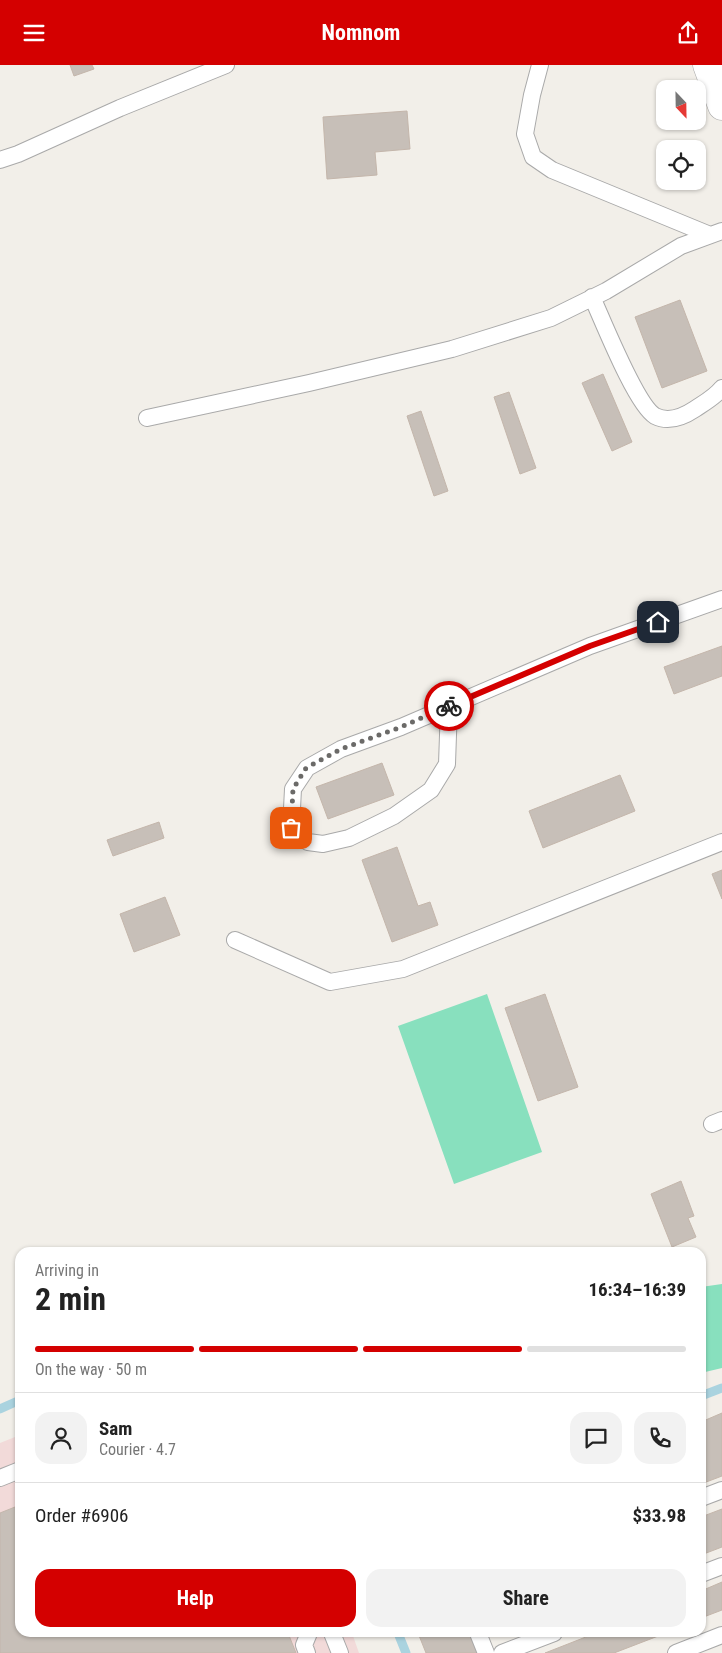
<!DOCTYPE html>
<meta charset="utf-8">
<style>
:root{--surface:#fff;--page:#f2f2f2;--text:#222;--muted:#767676;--line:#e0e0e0;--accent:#d40000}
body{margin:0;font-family:"Roboto Condensed",sans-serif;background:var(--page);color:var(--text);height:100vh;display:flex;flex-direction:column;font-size:19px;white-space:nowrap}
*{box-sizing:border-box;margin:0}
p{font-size:16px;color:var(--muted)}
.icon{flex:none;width:28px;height:28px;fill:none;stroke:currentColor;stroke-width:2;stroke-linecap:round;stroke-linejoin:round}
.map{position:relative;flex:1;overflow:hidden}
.side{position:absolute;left:15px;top:1182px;width:691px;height:390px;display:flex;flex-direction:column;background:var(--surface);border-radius:15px;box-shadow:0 1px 4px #0004}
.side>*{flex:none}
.needle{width:32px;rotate:158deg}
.fabs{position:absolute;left:656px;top:15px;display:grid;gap:10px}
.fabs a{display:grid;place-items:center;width:50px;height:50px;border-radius:10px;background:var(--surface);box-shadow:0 1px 4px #0004;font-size:25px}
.pin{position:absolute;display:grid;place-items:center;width:42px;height:42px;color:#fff;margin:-21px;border-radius:10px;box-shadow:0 2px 8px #0006}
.courier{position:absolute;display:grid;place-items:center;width:50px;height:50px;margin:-25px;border:4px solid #d40000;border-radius:50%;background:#fff;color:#222;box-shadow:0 1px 6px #0007}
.summary em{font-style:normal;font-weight:700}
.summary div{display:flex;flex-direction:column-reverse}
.summary{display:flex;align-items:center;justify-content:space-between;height:85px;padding:0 20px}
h1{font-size:32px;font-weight:700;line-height:38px}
.bar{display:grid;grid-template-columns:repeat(4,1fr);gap:8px 5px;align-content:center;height:60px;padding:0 20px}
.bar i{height:6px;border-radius:4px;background:var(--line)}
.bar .on{background:var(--accent)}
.bar p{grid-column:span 4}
.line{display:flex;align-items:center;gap:12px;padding:0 20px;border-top:1px solid var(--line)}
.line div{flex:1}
.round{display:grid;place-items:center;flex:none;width:52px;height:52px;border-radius:15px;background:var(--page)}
.primary-button{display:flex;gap:10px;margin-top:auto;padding:10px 20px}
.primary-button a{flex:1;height:58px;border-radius:15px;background:var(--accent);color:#fff;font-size:20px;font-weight:700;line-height:58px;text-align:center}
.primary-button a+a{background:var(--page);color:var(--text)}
header{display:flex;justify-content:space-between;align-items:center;height:65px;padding:0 20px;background:var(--accent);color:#fff;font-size:22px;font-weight:700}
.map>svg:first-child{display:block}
</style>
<header><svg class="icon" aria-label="menu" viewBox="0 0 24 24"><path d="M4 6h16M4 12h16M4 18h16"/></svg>Nomnom<svg class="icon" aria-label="share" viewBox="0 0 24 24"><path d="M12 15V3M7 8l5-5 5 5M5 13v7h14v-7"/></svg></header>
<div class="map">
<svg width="722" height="1588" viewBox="0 0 722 1588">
<rect width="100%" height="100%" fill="#f2efe9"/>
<path fill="#f2dad9" d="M20,1370v198h332l7,20h-359v-210z"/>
<path fill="#88e0be" d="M487,929l55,158 -88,32 -56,-158z
M722,1219v84l-21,5v-86z"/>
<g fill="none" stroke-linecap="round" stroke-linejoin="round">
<path stroke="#aad3df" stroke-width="9" d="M701,1331l21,-8
M0,1344l20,-9
M398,1568l8,20"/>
</g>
<path fill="#c7bfb8" stroke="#c4b6ab" d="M70,0h22l2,4 -20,7z
M407,46l3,38 -35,3 2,23 -50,4 -4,-62z
M680,235l27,71 -45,17 -27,-71z
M603,309l29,68 -20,9 -30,-68z
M509,327l27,76 -16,6 -26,-77z
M421,346l27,80 -14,5 -27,-80z
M722,581v30l-48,18 -10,-27z
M382,698l12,32 -66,24 -12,-32z
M620,710l15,36 -92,37 -14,-37z
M159,757l5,16 -51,18 -6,-16z
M397,782l21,59 12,-4 8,23 -46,17 -30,-82z
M722,805v29l-10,-25z
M165,832l15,38 -46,17 -14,-38z
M545,929l33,93 -40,14 -33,-93z
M681,1116l13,35 -6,2 8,19 -24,10 -21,-53z
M722,1348v63l-21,8v-62z
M20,1440v128h268l8,20h-296v-140z
M722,1444v38l-21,8v-38z
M722,1517v28l-21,8v-27z
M418,1568h51l8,20h-51z
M596,1568h70l-52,20h-69z"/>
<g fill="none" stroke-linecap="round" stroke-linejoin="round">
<defs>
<path id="service" d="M540,0l-8,30 -7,39 8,23 19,13 158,65
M0,95l18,-6 102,-46 106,-43
M592,232c11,24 44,108 63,119 14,7 28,1 40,-7 9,-6 20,-12 27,-21
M147,353l162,-35 143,-34 99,-31 55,-27 75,-45 41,-15
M449,641l-2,58 -16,26 -37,26 -45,22 -26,6 -15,-2 -17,-14 2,-39 14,-21 34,-19 60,-22 189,-81 132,-47
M235,875l95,42 73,-13 319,-127
M712,1059l10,-4
M0,1413l20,-8
M701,1433l21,-8
M701,1509l21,-8
M332,1568l8,20
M478,1568l8,20
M307,1588l-3,-8 5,-12
M502,1588l52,-20
M676,1588l46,-18"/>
<path id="minor" d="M707,0l15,41"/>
</defs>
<use href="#service" stroke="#a9a9a9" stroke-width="18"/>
<use href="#minor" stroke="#a9a9a9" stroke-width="29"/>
<use href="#service" stroke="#fff" stroke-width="16"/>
<use href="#minor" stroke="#fff" stroke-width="28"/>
</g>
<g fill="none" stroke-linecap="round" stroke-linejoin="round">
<path stroke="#6b6a68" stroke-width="5" stroke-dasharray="0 9" d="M291,763l2,-39 13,-21 35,-19 60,-22 48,-21"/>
<path stroke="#d40000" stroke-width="6" d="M449,641l141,-60 68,-24"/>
</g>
</svg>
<div class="fabs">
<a><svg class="needle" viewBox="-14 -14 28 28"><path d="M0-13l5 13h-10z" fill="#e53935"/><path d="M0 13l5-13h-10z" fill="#767676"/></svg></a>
<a><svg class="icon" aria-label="locate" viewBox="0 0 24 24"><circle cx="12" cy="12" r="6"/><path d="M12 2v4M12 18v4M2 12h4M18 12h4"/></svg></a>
</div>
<div class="pin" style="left:291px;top:763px;background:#ea580c"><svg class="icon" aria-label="bag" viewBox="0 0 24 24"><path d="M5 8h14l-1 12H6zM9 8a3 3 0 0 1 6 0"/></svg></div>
<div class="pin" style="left:658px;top:557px;background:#1f2937"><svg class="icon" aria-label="home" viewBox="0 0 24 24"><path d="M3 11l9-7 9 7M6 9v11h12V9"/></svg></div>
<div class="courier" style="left:449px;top:641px"><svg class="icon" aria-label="bike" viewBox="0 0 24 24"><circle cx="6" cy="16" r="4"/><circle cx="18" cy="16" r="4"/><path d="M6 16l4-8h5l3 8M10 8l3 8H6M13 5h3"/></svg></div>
<section class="side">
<div class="summary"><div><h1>2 min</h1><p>Arriving in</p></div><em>16:34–16:39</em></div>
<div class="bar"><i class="on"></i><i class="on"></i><i class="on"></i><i></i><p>On the way · 50 m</p></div>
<div class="line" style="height:90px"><a class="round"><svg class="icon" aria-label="person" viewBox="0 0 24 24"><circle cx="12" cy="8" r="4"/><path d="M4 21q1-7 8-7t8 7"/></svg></a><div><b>Sam</b><p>Courier · 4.7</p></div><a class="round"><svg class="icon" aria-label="chat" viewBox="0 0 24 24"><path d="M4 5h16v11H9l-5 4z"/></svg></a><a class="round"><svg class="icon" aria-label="phone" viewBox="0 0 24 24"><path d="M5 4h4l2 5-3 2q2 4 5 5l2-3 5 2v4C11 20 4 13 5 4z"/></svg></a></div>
<div class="line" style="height:65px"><div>Order #6906</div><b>$33.98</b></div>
<div class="primary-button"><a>Help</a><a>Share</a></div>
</section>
</div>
